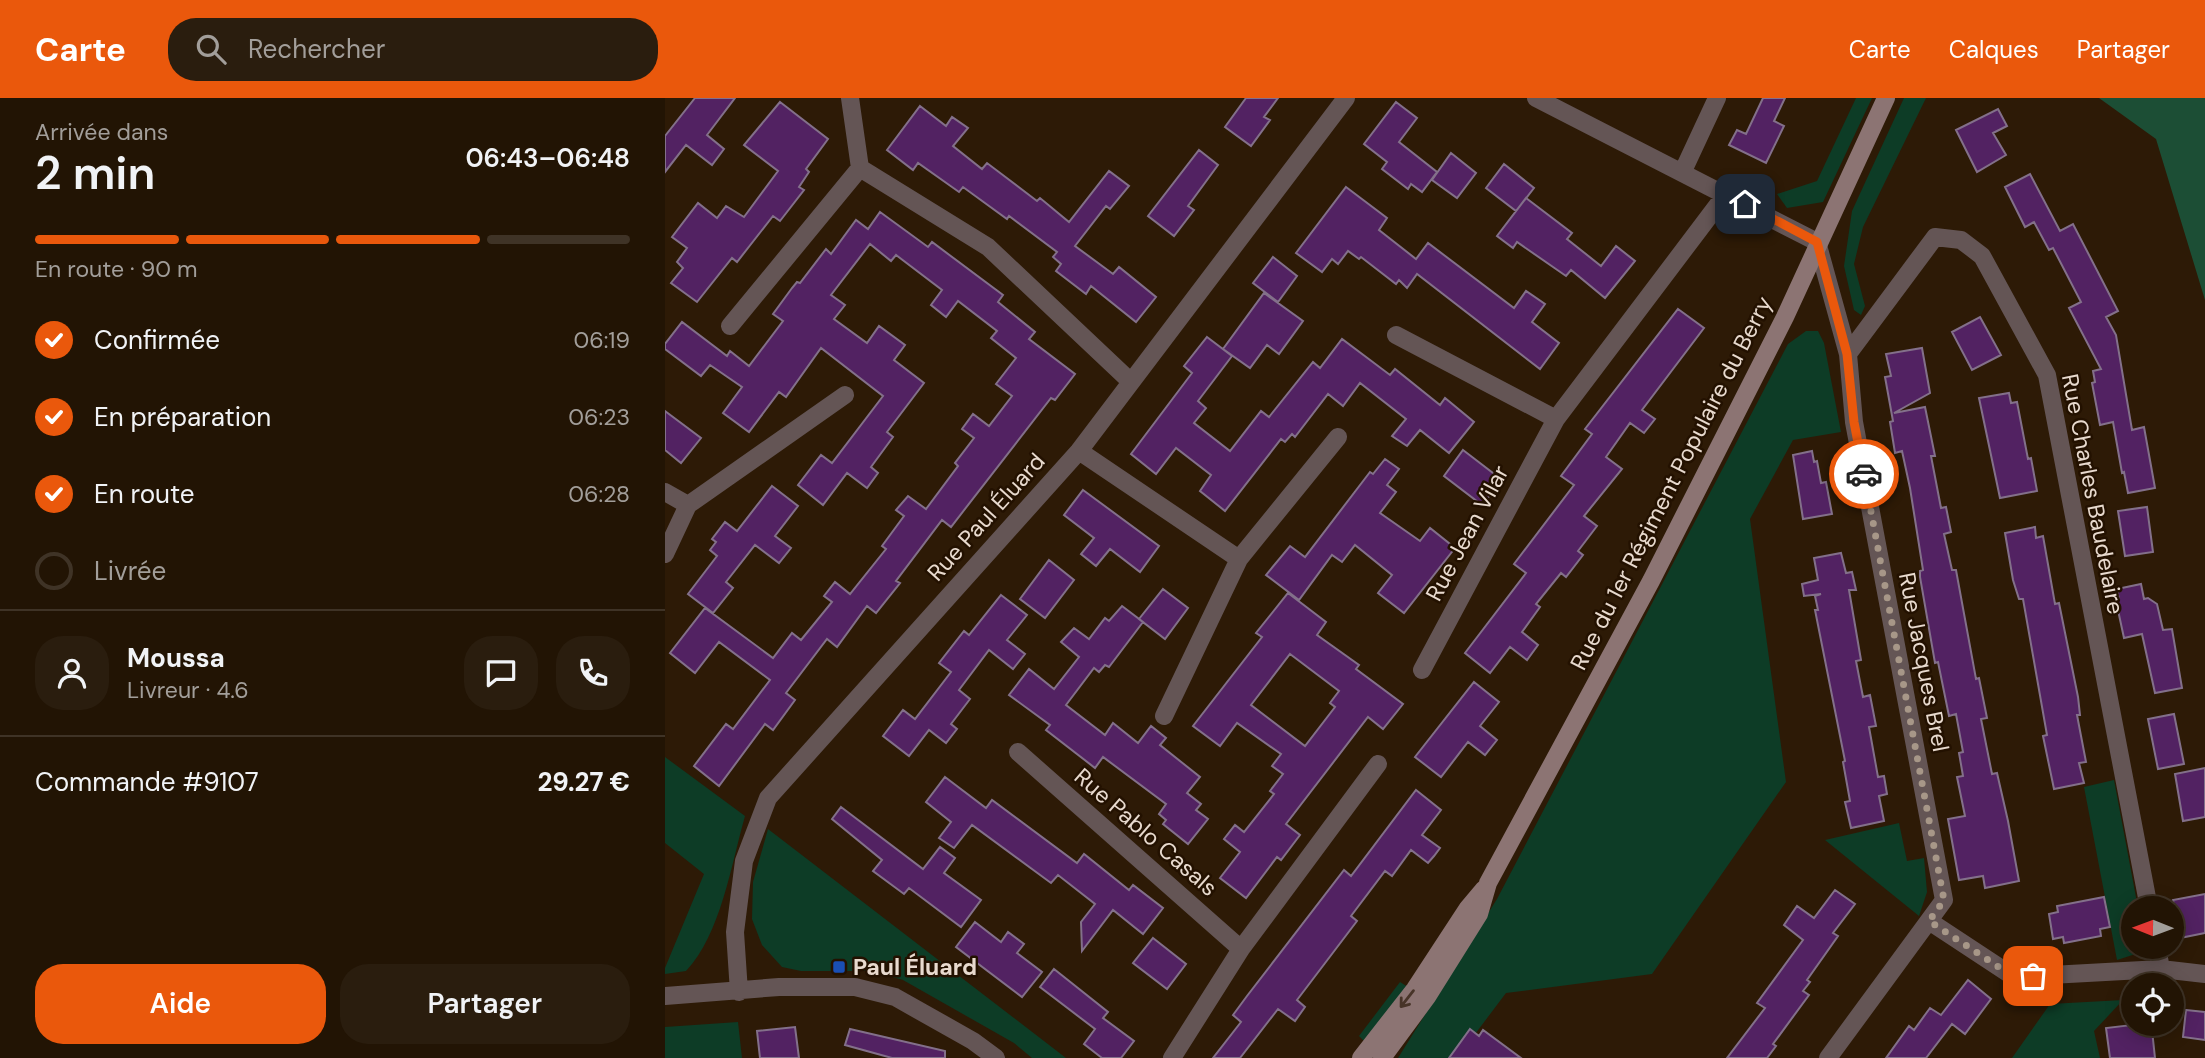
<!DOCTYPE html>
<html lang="fr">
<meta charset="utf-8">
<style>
:root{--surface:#221404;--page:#2a1d0e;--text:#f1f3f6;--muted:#a29e9a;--line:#3f3326;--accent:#ea580c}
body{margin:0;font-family:"DM Sans",sans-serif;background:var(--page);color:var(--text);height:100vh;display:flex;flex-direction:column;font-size:26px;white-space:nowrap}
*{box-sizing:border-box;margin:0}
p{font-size:23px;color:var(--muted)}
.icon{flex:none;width:38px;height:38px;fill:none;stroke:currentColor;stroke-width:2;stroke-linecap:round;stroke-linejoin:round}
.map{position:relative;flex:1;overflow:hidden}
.details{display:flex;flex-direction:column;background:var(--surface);width:665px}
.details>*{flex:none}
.needle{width:46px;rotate:271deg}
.tools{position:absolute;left:1456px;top:798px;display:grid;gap:14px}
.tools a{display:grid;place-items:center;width:63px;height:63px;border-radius:50%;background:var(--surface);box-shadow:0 4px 18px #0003,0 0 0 2px var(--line);font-size:35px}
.pin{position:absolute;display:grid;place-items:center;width:60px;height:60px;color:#fff;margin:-30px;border-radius:14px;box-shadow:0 4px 10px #0006}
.courier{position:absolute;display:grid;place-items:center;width:70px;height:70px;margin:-35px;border:5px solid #ea580c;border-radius:50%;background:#fff;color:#222;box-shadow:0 2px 9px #0007}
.headline em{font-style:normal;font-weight:600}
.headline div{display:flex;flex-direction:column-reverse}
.headline{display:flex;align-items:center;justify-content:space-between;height:119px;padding:0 35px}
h1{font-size:46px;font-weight:600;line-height:52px}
.bar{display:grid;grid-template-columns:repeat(4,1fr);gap:10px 7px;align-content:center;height:84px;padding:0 35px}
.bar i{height:9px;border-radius:5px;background:var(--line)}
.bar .selected{background:var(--accent)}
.bar p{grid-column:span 4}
.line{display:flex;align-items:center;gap:18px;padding:0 35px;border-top:2px solid var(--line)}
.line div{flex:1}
.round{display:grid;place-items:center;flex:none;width:74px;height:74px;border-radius:28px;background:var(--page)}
ol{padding:0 35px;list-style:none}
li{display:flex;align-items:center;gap:21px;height:77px}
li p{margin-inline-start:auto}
li .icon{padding:7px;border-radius:50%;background:var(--accent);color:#fff;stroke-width:4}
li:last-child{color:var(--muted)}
li i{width:38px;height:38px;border:4px solid var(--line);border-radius:50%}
.button{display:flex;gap:14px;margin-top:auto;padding:14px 35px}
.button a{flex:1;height:80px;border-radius:28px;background:var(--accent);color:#fff;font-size:28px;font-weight:600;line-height:80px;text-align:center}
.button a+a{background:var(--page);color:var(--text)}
header{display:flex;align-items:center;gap:42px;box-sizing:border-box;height:98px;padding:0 35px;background:var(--accent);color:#fff}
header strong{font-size:33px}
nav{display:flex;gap:38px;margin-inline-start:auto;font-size:24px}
.search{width:490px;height:63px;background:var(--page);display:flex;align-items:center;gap:18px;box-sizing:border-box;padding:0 24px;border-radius:28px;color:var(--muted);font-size:26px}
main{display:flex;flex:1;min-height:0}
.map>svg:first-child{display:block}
</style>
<header>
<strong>Carte</strong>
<div class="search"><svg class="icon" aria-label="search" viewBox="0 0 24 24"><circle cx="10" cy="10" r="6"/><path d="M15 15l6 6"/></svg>Rechercher</div>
<nav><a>Carte</a><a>Calques</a><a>Partager</a></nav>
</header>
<main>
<section class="details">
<div class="headline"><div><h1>2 min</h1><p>Arrivée dans</p></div><em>06:43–06:48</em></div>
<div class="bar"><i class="selected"></i><i class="selected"></i><i class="selected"></i><i></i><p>En route · 90 m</p></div>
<ol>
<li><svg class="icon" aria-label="check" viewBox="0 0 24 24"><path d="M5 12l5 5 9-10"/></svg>Confirmée<p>06:19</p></li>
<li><svg class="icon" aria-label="check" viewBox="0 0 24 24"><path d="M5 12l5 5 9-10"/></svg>En préparation<p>06:23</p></li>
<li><svg class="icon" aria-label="check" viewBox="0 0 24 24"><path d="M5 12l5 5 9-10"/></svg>En route<p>06:28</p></li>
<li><i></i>Livrée</li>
</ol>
<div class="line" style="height:126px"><a class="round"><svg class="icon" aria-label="person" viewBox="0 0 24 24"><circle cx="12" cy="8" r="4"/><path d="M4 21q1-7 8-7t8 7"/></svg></a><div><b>Moussa</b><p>Livreur · 4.6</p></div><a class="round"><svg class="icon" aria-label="chat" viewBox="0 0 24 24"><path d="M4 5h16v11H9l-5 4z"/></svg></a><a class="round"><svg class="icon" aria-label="phone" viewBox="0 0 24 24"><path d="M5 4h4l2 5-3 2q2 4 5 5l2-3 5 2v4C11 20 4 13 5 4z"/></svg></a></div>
<div class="line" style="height:91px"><div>Commande #9107</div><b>29.27 €</b></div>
<div class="button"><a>Aide</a><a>Partager</a></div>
</section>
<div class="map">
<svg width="1540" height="960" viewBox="0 0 1540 960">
<rect width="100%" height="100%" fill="#2d1a06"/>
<path fill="#0d3c26" d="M1191,0h16l-49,104 -36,6 -10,-14 40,-13z
M1239,0h22l-63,129 -9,37 11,42 -4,9 -7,-5 -10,-44 8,-55z
M1141,233h12l6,12 17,89 -48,8 -43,79 36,263 -134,192 -146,19 -49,65h-59l99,-159 291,-555z
M0,659l80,59c-14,49 -24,118 -59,155l-21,3v-6l39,-94 -39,-31z
M1449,682l24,128h-5v39h12v4l-28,9 -33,-173z
M1234,725l8,38 17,-3 3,34 -8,24 -94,-76z
M103,731l298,229h-34l-18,-15 -111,-63 -31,-9h-71l-19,-4 -20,-22 -10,-26 1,-37z
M735,884l8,5 -42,56 -7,-7z
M1458,902l-29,31 6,27h-88l38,-54z
M73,924l4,36h-77v-31z"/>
<path fill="#1c4e35" d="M1434,0h106v202l-49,-161z"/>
<path fill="#522262" stroke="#83708a" stroke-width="2" fill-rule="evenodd" d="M30,0h40l-28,37 17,14 -12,16 -26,-20 -21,27v-36z
M581,0h32l-14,19 6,3 -19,26 -26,-19z
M1098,0h22l-11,23 10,5 -18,37 -37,-18 8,-15 9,4z
M115,4l48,37 -22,30 3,3 -10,15 5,3 -24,31 -7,-5 -36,46 -5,-4 -35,44 -26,-19 12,-15 -6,-6 10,-14 -15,-11 26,-34 19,15 9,-12 18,11 34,-46 -34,-26z
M731,4l21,16 -18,24 38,30 -15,20 -11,-8 -3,5 -26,-20 5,-7 -23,-18z
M255,8l26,20 6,-9 16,11 -15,18 29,23 5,-6 50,38 3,-3 29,24 40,-51 20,15 -19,23 -4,-3 -31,40 38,28 6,-7 37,30 -20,25 -45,-36 -5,8 -30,-23 5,-7 -8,-7 4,-5 -48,-36 -2,3 -44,-32 -4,5 -41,-29 -5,7 -26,-20z
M1333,11l9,17 -14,7 13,22 -29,17 -21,-42z
M534,52l19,15 -30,41 6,4 -20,26 -26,-20z
M786,55l25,20 -19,25 -25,-18z
M839,66l30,24 -18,23 -30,-23z
M1365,76l30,57 13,-7 45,87 -12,6 10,18 16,95 12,-3 11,61 -27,5 -4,-21 -2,1 -9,-51 -13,3 -8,-42 3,-1 -2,-11 8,-2 -32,-61 12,-6 -28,-54 -4,2 -15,-28 -9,5 -20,-40z
M681,89l41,31 -8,12 37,29 12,-16 86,65 12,-17 19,13 -13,18 27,21 -19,26 -123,-95 -10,14 -8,-8 -3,4 -35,-27 -2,2 -11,-8 -10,13 -6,-5 -10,13 -26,-19z
M861,100l46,35 -5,6 34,27 15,-20 19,15 -30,37 -34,-28 -5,6 -49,-34 -4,6 -16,-12z
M215,114l48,35 4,-5 71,53 -5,7 37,30 -6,7 46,35 -20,26 -4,-2 -100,129 -9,-7 -46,61 4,2 -24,30 -9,-7 -30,41 -10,-8 -41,54 9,7 -22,30 -8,-6 -46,62 -25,-20 32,-42 7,5 37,-49 -51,-38 -24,31 -25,-20 35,-45 68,50 19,-25 9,7 31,-38 -8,-6 11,-14 15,12 36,-45 -4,-3 22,-30 -8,-6 12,-14 18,13 32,-43 -3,-3 19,-25 -12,-9 11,-15 16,12 23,-30 -16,-12 20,-26 -25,-20 6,-7 -39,-30 -12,16 -15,-12 11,-15 -46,-35 -5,6 -21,-17 -39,51 14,10 -11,14 33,24 12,-17 26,19 -11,15 30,23 -37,49 6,5 -22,30 7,6 -11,15 -20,-15 -24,32 -25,-20 23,-30 11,8 51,-67 -62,-48 -35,49 -7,-5 -30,40 -26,-19 19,-26 -32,-22 -9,11 -36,-27v-5l17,-22 45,34 3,-5 19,15 34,-45 -10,-7 19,-26 5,-6 3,1 26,-34 5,5 25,-34 12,9z
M608,159l24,19 -19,26 -25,-19z
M599,195l39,28 -24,33 -12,-9 -17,23 -27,-19z
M1013,211l26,19 -62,82 13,9 -11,14 -14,-10 -24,34 16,12 -38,47 13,10 -19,25 5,4 -17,22 -5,-4 -25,31 4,3 -18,25 16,13 -11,15 -17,-13 -20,26 -25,-20 61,-80 -12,-9 60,-79 -13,-9 31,-42 -7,-5z
M1315,219l21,38 -29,15 -20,-38z
M542,239l25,19 -34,45 8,7 -12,15 36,28 31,-40 8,6 44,-55 7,6 22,-29 48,36 5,-6 45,36 5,-7 29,24 -25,31 -29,-23 -13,16 -15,-10 14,-17 -46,-36 -17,23 -15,-12 -33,43 -3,-3 -7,8 -4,-3 -56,72 -25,-20 11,-16 -35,-27 -20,26 -25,-20 61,-81 -8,-7z
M1257,250l8,45 -36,20 31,-6 10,49h-4l10,52 5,-1 5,25 -7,2 8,36h4l20,109 3,-1 8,40 -6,1 11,55 5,-1 11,48 11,60 -34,7 -2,-12 -24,4 -11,-61 17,-3 -8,-39 6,-1 -4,-23 4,-1 -7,-38 -7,2 -11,-54 -3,1 -15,-86v-6l3,-1 -13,-82 -8,-37 -7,2 -5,-31 3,-1 -8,-44 6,-1 -5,-22z
M1344,295l2,10 6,-1 11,57 3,-1 6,33 -37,7 -21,-100z
M0,313l36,27 -20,25 -16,-13z
M798,352l39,30 -20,25 -38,-29z
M1147,353l2,11 3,-1 4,22 5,-1 6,32 -29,5 -10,-64z
M720,361l14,10 -12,16 9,7 -16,21 40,28 10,-13 25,20 -51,65 -26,-20 14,-18 -37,-30 -13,17 -10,-7 -33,45 -33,-25 24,-29 15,11 65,-85 3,2z
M107,388l26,20 -23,30 16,12 -12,15 -24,-18 -29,37 7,6 -20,25 -25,-19 29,-38 -7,-6 6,-8 -4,-3 13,-17 12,9z
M418,392l76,56 -19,26 -30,-23 -14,17 -15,-12 13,-16 -30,-23z
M1482,409l6,45 -28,4 -7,-45z
M1370,429l1,11 7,-2 12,68 4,-1 19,94 2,18h-3l9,47 -7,1 5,20 -30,6 -11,-53 4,-1 -24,-136h-4l-6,-19 -8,-47z
M1176,455l5,20 6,-1 4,18h-7l12,70 -5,1 7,36 7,-2 6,31 -7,1 9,50 6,-1 3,18 -8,2 5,25 -33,7 -6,-26 5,-1 -7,-39 2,-1 -30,-151h3l-3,-14 6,-2 -17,2 -2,-12 16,-4 -4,-22z
M384,462l25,20 -29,38 -25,-19z
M1476,486l3,15 4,-1 9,6 6,26 9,-1 10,59 -27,5 -13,-59 -18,4 -8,-37 3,-1 -2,-11z
M498,491l25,19 -23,31 -26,-20z
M623,495l38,29 -9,13 42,30 -3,4 47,35 -20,25 -15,-12 -82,107 14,11 -19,25 -4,-3 -31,41 -26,-20 20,-26 -16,-13 11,-14 9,7 30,-38 -4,-3 13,-17 -11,-8 9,-12 -44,-31 -17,23 -27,-20 69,-89 -6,-4zM625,556l49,37 -9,12 5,4 -30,39 -54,-41z
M336,497l26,20 -20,25 18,14 -12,15 -24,-19 -30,40 11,9 -19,25 6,5 -11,14 -17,-13 -20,26 -26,-20 20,-26 12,9 36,-47 -12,-9 25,-32 5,4z
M457,508l21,16 -34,45 -4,-2 -6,7 -5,-4 -28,37 39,30 8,-12 25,20 13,-17 15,12 -6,7 40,32 -13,16 14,11 -5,6 12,9 -20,25 -25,-20 3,-4 -7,-6 7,-10 -63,-47 -8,11 -49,-38 4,-5 -41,-30 20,-26 25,20 25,-32 -18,-15 13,-14 15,11 16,-21 4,3z
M809,584l25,20 -19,24 17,14 -12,15 -17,-13 -27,35 -26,-20z
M1509,616l10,50 -26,5 -10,-50z
M1540,670v49l-22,4 -8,-47z
M280,679l41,31 6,-8 85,63 7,-9 45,36 4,-5 30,23 -20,26 -30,-24 -31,41 -1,-29 14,-18 -37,-29 -7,8 -79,-58 -18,23 -15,-10 12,-16 -25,-20z
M751,692l25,20 -19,25 18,13 -6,8 -6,7 -17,-13 -19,26 -7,-5 -34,45 6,5 -60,79 8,7 -10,14 -17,-12 -38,49h-27l28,-36 -8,-7 14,-19 97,-126 7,6z
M176,709l82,62 17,-22 15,11 -11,15 37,27 -20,27 -52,-39 -5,6 -31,-23 9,-11 -50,-41z
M1170,792l20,14 -22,29 5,3 -31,44 3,2 -7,9 6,4 -36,49 3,2 -9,12h-40l38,-50 -8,-5 46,-63 -19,-15 13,-19 17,12z
M1540,796v39l-25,5 -7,-38z
M1439,799l6,30 -10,2 1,7 -37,7 -1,-6 -10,2 -4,-25 9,-2 -1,-6z
M310,824l26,20 7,-10 16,12 -7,9 25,19 -20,25 -66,-50z
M488,840l33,26 -19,25 -34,-26z
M389,871l54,43 -5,6 31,23 -13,17h-19l-18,-14 11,-15 -55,-42z
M1303,882l23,19 -26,35 -13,-10 -26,34h-40l23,-32 5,4 16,-22 11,7z
M1521,912l19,2v28l-22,-3z
M1475,926l1,7 11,-1 3,28h-45l-4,-30z
M130,929l4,31h-39l-3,-27z
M185,931l95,22v7h-53l-47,-13z
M805,931l9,7 4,-6 38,28h-72z"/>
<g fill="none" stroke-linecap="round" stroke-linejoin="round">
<path stroke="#645555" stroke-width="18" d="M185,0l10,70 128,79 142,134
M871,0l281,144 31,112 6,68 90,478 -116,158
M1018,73l34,-73
M65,228l130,-158
M731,237l160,84
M1183,256l87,-117 26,3 21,16 65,119 102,533
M414,353l160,108
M0,394l23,13
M0,456l23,-49 157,-110
M757,572l134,-251 170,-225
M499,618l75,-157 99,-122
M353,654l223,197
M1264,823l85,56 147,-8 44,5
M1492,849l4,22
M74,894l-4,-60 9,-71 24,-63 311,-347 267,-353
M0,898l114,-9h76l40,10 78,44 23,17
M507,960l69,-109 137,-185"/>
<path stroke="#8c7473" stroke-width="18" d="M696,960l54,-69 53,-81 16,-19
M717,960l45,-61 52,-83 9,-31 163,-302 134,-264 101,-219"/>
</g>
<defs><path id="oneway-shaft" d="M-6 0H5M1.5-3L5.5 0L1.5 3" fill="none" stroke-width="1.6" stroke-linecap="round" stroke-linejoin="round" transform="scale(1.75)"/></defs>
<use stroke="#483428" href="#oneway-shaft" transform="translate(742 901) rotate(128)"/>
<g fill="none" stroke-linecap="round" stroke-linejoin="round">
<path stroke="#a79788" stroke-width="7" stroke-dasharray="0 12.6" d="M1199,376l80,426 -15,21 85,56 19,-1"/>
<path stroke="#ea580c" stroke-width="9" d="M1080,106l72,38 30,112 7,68 10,52"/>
</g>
<rect fill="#1a4fb4" stroke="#231100" stroke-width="2.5" x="167" y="862" width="14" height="14" rx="3.5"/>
<g text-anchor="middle" stroke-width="5" stroke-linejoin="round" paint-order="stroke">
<g font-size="23" fill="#e8dace" stroke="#231100">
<text transform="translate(1006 385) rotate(-63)" y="8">Rue du 1er Régiment Populaire du Berry</text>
<text transform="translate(1428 396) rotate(79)" y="8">Rue Charles Baudelaire</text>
<text transform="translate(321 419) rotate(-48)" y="8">Rue Paul Éluard</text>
<text transform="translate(802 435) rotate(-62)" y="8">Rue Jean Vilar</text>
<text transform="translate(1259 564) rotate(79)" y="8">Rue Jacques Brel</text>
<text transform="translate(481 734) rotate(41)" y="8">Rue Pablo Casals</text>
</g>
<g font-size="23" font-weight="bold" fill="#e8dace" stroke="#231100" text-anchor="start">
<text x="188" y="877">Paul Éluard</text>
</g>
</g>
</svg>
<div class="tools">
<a><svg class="needle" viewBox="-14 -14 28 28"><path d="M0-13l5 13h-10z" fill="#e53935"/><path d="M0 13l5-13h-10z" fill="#a29e9a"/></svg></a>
<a><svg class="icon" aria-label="locate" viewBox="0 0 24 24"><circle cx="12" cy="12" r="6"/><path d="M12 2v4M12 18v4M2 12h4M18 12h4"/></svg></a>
</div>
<div class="pin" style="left:1368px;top:878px;background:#ea580c"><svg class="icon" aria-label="bag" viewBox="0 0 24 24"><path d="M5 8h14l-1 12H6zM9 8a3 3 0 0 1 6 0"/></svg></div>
<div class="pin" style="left:1080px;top:106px;background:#1f2937"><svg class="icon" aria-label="home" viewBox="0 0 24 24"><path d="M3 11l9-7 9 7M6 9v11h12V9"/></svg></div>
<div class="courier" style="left:1199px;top:376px"><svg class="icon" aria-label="car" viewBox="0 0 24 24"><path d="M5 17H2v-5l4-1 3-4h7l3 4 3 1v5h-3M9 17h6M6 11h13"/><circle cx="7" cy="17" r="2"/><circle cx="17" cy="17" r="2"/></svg></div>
</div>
</main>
